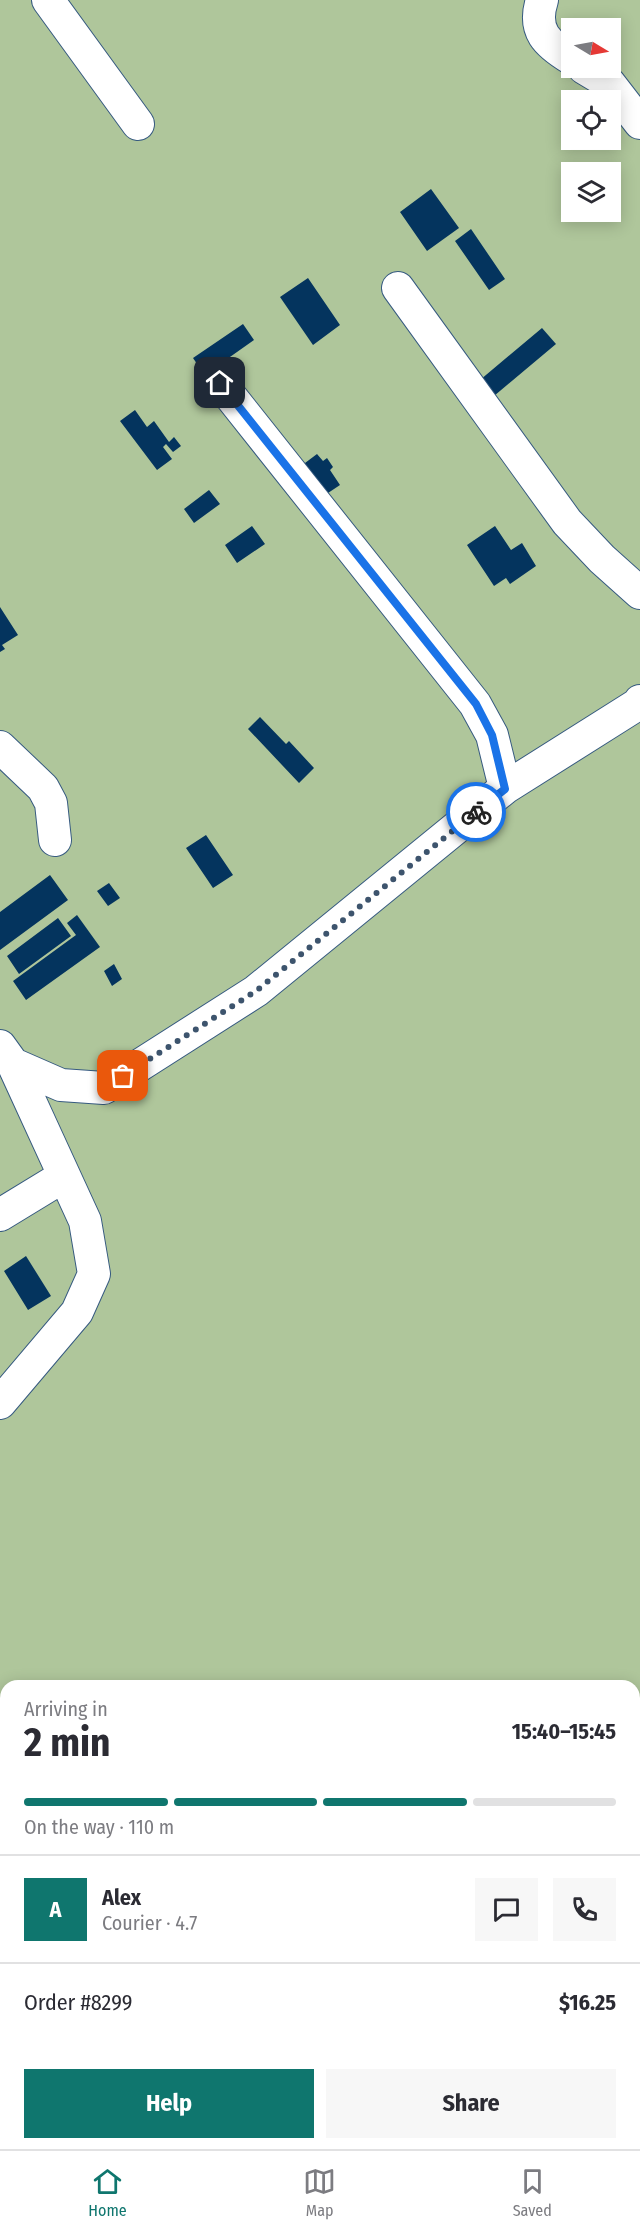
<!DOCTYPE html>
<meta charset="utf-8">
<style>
:root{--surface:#fff;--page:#f7f7f7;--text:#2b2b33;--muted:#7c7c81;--line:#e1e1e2;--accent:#0f766e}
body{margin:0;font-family:"Fira Sans Condensed",sans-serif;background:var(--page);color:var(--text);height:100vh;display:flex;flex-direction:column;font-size:22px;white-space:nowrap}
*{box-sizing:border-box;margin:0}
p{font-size:20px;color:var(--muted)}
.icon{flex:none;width:33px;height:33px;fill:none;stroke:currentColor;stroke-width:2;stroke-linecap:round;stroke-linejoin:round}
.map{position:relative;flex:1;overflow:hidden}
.panel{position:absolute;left:0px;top:1680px;width:640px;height:470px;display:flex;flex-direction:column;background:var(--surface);border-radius:18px 18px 0 0;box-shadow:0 3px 15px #0003}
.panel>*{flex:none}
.needle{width:39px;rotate:100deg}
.fabs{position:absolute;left:561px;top:18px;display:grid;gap:12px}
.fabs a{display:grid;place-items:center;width:60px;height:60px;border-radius:0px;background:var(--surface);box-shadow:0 3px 15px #0003;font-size:30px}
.pin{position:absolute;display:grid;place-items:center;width:51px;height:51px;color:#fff;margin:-26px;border-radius:12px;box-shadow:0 3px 9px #0006}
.courier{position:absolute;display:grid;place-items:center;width:60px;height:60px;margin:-30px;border:4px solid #1a73e8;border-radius:50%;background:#fff;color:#222;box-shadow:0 2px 8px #0007}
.head em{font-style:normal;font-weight:700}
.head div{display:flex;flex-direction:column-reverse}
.head{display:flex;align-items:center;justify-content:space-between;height:102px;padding:0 24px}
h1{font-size:39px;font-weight:700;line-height:45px}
.bar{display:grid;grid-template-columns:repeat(4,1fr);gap:9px 6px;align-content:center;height:72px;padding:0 24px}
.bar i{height:8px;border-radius:4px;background:var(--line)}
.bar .on{background:var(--accent)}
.bar p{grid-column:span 4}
.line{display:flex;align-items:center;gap:15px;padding:0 24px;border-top:2px solid var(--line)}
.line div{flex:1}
.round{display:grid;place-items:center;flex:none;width:63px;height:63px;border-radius:0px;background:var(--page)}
.primary-button{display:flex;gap:12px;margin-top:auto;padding:12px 24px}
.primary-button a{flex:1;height:69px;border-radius:0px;background:var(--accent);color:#fff;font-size:24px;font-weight:700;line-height:69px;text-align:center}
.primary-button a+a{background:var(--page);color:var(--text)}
.menu{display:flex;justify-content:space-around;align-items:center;height:84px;border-top:2px solid var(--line);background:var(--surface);font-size:16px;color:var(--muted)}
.menu a{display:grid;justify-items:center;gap:3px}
.menu .on{color:var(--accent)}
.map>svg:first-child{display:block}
</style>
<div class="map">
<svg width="640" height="2149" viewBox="0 0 640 2149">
<rect width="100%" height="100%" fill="#a8d0fc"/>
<path fill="#afc69b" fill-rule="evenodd" d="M0,0h640v1749l-5,10 -1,-73h-628v458h416l-3,5h-419zM572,28h38v40h-38zM572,100h38v40h-38zM572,172h38v40h-38z"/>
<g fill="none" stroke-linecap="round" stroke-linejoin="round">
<path stroke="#a281b8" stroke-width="10" d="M634,1929l6,-9
M502,2149l3,-5"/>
</g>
<path fill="#04345e" d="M431,189l28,39 -32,23 -27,-39z
M471,229l34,50 -16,11 -34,-49z
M308,278l32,47 -27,20 -33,-48z
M243,324l11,16 -34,24 5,7 -15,12 -17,-25z
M542,328l14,16 -62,52 -14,-16z
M135,410l12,17 7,-6 15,21 5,-5 7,9 -8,6 -7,-8 -3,3 9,12 -15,11 -37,-49z
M317,454l6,7 4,-3 6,9 -3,3 10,15 -18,12 -21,-31z
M209,490l11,14 -26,19 -10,-14z
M252,526l13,18 -28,19 -12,-18z
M495,526l16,24 11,-7 14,23 -26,18 -4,-6 -12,8 -27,-41z
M0,607l18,28 -16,10 3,4 -5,3z
M260,717l26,27 3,-3 25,27 -15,15 -51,-54z
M206,835l27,40 -20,13 -27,-40z
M50,875l18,25 -68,50v-38z
M109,883l11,15 -12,8 -11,-15z
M77,915l23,32 -74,53 -13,-19 63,-46 -9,-12z
M58,918l13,18 -52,38 -12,-18z
M114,964l8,15 -10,7 -8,-15z
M26,1256l25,40 -23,14 -24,-39z"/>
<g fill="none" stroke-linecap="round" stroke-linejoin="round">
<defs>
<path id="street" d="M48,0l90,124
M542,0c-10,31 5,44 30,59
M584,68l25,15 31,40
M398,288l169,234 35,37 38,34
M220,383l255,321 17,31 13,53
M0,747l43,41 8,15 4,37
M0,1046l13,18 48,21 43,3 152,-97 249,-203 133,-84 2,-3
M0,1215l64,-39
M0,1403l77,-91 17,-38 -9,-53 -72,-157"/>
</defs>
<use href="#street" stroke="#365a80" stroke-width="34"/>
<use href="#street" stroke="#fff" stroke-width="32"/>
</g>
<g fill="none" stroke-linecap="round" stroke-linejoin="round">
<path stroke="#3d546d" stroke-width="6" stroke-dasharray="0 10.8" d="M123,1076l133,-85 220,-179"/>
<path stroke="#1a73e8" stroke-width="8" d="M220,383l256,321 16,31 13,54 -29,23"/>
</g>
</svg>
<div class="fabs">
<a><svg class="needle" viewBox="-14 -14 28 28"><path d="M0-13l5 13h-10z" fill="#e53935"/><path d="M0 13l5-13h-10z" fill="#7c7c81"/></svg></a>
<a><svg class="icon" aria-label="locate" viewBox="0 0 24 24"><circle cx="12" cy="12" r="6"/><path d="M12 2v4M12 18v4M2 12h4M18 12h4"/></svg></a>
<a><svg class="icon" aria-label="layers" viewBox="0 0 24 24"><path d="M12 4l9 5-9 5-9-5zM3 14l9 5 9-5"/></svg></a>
</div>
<div class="pin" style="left:123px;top:1076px;background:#ea580c"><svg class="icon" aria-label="bag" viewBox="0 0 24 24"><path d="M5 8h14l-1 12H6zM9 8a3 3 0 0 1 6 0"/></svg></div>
<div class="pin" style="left:220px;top:383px;background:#1f2937"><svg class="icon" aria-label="home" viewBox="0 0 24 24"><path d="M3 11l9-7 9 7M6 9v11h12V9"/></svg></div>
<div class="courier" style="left:476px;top:812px"><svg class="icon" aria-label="bike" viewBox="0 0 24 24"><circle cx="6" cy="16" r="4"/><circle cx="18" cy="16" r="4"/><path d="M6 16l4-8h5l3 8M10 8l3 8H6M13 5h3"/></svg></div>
<section class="panel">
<div class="head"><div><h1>2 min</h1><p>Arriving in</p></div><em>15:40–15:45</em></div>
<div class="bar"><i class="on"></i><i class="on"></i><i class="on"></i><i></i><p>On the way · 110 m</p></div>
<div class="line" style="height:108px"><b class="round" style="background:var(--accent);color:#fff">A</b><div><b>Alex</b><p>Courier · 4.7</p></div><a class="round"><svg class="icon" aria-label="chat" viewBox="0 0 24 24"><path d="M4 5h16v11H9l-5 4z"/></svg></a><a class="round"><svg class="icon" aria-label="phone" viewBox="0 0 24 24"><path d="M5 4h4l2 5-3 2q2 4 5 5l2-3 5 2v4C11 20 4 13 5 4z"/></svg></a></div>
<div class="line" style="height:78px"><div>Order #8299</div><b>$16.25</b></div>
<div class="primary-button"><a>Help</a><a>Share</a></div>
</section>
</div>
<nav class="menu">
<a class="on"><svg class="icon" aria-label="home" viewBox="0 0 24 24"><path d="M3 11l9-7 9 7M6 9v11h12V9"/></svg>Home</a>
<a><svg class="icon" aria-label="map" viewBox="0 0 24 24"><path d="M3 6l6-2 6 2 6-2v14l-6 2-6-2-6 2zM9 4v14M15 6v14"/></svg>Map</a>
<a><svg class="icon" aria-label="saved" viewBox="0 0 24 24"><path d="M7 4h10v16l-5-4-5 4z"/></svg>Saved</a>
</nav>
